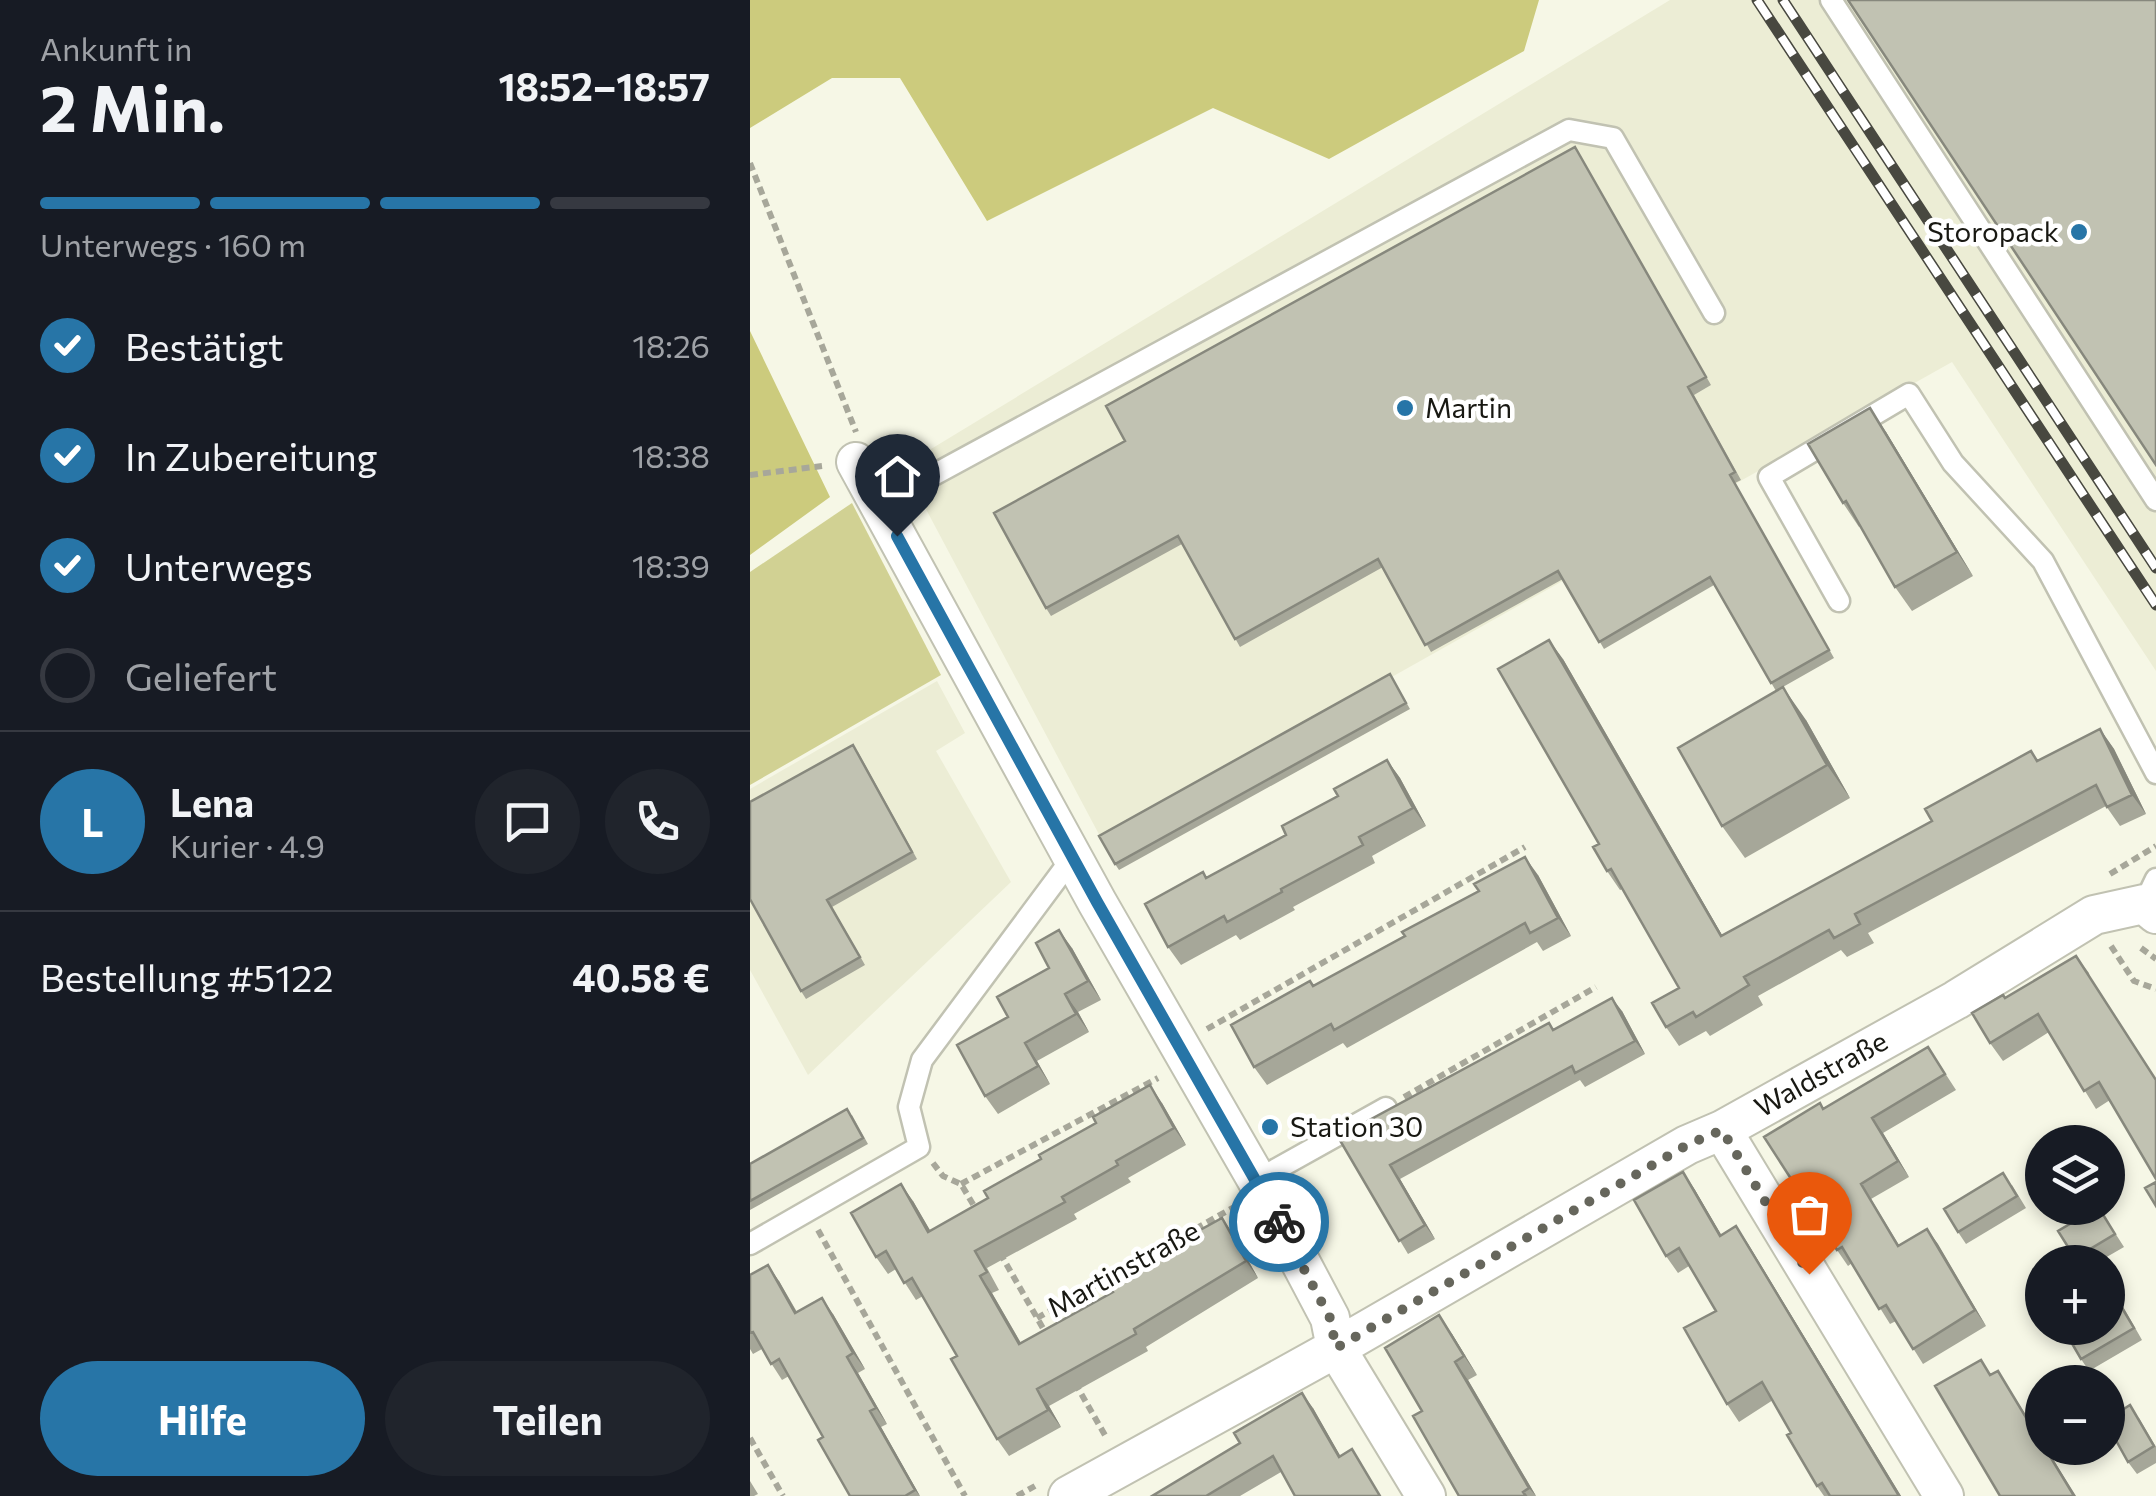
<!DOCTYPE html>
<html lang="de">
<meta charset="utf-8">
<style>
:root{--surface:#171b24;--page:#20242c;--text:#f1f3f6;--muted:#9ea1a6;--line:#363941;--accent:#2775a7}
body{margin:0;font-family:Commissioner,sans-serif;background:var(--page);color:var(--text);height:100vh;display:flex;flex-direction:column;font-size:38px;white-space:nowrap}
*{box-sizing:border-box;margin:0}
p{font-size:32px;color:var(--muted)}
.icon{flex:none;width:55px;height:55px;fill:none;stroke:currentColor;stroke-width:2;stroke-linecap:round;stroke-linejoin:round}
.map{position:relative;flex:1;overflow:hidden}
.details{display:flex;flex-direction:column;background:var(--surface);width:750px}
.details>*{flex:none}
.tools{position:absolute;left:1275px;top:1125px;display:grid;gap:20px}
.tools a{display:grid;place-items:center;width:100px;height:100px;border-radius:50%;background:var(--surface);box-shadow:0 5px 15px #0003;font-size:50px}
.pin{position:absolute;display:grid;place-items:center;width:85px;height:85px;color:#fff;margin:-102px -42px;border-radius:50% 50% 50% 0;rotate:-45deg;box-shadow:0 0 10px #0007}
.pin .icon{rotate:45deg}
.courier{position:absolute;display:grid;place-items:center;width:100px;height:100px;margin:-50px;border:8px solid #2775a7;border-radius:50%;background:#fff;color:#222;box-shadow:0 2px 12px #0007}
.headline em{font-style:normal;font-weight:700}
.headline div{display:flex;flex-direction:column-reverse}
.headline{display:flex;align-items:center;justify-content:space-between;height:170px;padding:0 40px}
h1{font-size:65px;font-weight:700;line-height:75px}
.bar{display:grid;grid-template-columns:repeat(4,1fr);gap:15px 10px;align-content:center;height:120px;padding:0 40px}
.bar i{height:12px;border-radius:8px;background:var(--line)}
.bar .selected{background:var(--accent)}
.bar p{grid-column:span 4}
.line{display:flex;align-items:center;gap:25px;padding:0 40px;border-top:2px solid var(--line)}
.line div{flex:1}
.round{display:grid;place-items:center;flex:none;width:105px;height:105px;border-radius:52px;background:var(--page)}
ol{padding:0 40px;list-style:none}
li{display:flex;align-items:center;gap:30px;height:110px}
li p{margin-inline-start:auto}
li .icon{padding:10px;border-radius:50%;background:var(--accent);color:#fff;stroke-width:4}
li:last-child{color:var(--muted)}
li i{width:55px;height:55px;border:5px solid var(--line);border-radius:50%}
.primary-button{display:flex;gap:20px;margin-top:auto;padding:20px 40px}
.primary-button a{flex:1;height:115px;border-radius:60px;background:var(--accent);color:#fff;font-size:40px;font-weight:700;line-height:115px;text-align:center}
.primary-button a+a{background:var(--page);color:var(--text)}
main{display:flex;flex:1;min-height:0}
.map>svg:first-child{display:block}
</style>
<main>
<section class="details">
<div class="headline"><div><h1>2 Min.</h1><p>Ankunft in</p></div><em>18:52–18:57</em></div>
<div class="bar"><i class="selected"></i><i class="selected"></i><i class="selected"></i><i></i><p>Unterwegs · 160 m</p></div>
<ol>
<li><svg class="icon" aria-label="check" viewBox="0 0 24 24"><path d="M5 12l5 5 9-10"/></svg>Bestätigt<p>18:26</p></li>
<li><svg class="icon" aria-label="check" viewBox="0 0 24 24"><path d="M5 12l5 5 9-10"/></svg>In Zubereitung<p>18:38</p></li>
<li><svg class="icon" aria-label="check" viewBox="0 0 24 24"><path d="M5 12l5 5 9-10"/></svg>Unterwegs<p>18:39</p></li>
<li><i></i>Geliefert</li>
</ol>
<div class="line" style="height:180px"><b class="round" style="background:var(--accent);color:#fff">L</b><div><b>Lena</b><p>Kurier · 4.9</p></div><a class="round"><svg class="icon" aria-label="chat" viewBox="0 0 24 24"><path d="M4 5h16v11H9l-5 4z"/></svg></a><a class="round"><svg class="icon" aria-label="phone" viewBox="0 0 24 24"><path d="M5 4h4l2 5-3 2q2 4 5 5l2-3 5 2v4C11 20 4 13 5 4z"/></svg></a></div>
<div class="line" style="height:130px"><div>Bestellung #5122</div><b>40.58 €</b></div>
<div class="primary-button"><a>Hilfe</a><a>Teilen</a></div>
</section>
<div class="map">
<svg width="1406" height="1496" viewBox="0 0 1406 1496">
<rect width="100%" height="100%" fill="#f6f7e6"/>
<path fill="#ecedd5" d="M920,0h486v671l-204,-309 -850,478 -199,-374z
M187,681l28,52 -29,18 75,131 -203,193 -58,-105v-181z"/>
<path fill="#d1d193" d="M102,503l89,172 -191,110v-213z"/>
<path fill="#cccb7d" d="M0,0h789l-15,51 -195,108 -116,-51 -226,113 -87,-143h-68l-82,50z
M0,331l80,166 -80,58z"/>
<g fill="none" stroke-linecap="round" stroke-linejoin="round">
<defs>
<path id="lane" d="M1081,0l325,500
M130,504l689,-374 44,8 101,175
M1089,601l-70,-124 140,-83 44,69 90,98 113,212
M1394,904l12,-25
M507,1180l129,-72
M0,1244l169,-97 -10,-40 13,-47 151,-203"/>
<path id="street" d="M106,462l241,440 160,278 73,138 6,30 90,148
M972,1130l222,366
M318,1496l268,-148 351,-203 35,-15 234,-130 138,-85 50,-11 12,10"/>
</defs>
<use href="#lane" stroke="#c1c2b2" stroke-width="25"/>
<use href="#street" stroke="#c1c2b2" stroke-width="42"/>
<path stroke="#a7a79a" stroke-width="6" stroke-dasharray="8 5" stroke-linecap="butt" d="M0,163l106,269
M0,475l72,-9
M1360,874l46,-28
M1361,946l23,35 22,8
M1391,948l15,11
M457,1029l318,-182
M654,1097l192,-110
M183,1163l10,13 18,8 16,27
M211,1184l197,-106
M68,1230l147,266
M250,1253l48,84
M287,1318l199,-112
M325,1383l31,54
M0,1438l33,58
M267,1496l18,-10"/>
<use href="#lane" stroke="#fff" stroke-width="20"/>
<use href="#street" stroke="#fff" stroke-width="38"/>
<defs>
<path id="rail" d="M1007,0l399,605
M1033,0l373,568"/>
</defs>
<use href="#rail" stroke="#484840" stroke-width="11"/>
<use href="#rail" stroke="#fff" stroke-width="8" stroke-dasharray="22" stroke-linecap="butt"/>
</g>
<path fill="#a6a799" d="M825,147l136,238 -17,10 47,85 -6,3 99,175 -58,33 -62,-106 -110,64 -41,-70 -132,73 -48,-85 -143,80 -58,-103 -131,72 -5,-8 79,-167z
M1136,432l87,144 -61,35 -17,-24 -35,-61 -1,1 -16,-24z
M813,659l159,276 210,-114 99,-70 7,10 62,-32 14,20 32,65 -26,12 -14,-20 -238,127 6,10 -27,14 -6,-7 -83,46 5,9 -53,31 -4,-5 -27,15 -13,-19 13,-39 -56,-99 -3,1 -13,-19 -8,-27z
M640,674l20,35 -291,161 -4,-6z
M1056,720l44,78 -105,60 -23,-32z
M108,752l59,107 -85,48 33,58 -59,34 -5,-8z
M637,760l13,18 26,48 -54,30 3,7 -82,44 2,3 -55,30 -4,-5 -55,30 -13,-18 118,-112z
M788,875l33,61 -28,15 -6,-9 -190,106 -4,-5 -76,42 -13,-18 56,-86 4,5z
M322,948l29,52 -23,12 11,20 -52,29 13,23 -52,30 -13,-18 23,-79 41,-49z
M1326,956l13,17 21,127 -14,9 -47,-77 -46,29 -13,-18 15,-45z
M872,1011l23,43 -60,33 -5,-7 -180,99 35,60 -27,15 -70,-117 211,-114 5,7z
M1178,1047l28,43 -73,43 26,44 -38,22 28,46 28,-16 59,97 -63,38 -27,-43 -6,3 -38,-61 -4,3 -11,-16 -13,-141z
M412,1103l24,42 -58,33 3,4 -57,32 3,5 -90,49 12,22 -7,3 29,50 213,-108 24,43 -112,69 2,4 -99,55 12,21 -52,29 -12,-17 -40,-83 -34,-60 -7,4 -20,-31 -8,5 -12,-17 37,-56 17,30z
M102,1115l16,29 -118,66v-46z
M933,1172l12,18 26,45 15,-9 12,18 153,252h-77l-7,-10 -26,-53 -18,-33 -34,22 -12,-18 -11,-93 -27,-45 -11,7 -12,-17z
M1262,1185l14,23 -60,36 -8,-12z
M1349,1208l25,39 -26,15h-20l-20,-31z
M0,1275l29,6 18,31 36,2 32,55 -7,4 29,51 -6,3 39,69h-70l-27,-59 -34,-61 -7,4 -20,-31 -9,5 -3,-5z
M1371,1303l21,37 -53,31 -8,-12z
M702,1334l25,41 -9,5 68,116h-77l-37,-85z
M563,1408l27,48 12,-7 10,15 -81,8 -41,24h-88z
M1389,1418l17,29v16l-19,11 -9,-12z
M0,1481l8,13 -4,2h-4z"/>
<path fill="#87887d" d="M1120,408l16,24 87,144 -16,-24z
M799,640l14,19 171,297 -13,-20z
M1033,687l23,33 44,78 -23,-33z
M1350,729l14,20 32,65 -14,-19z
M637,760l13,18 26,48 -13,-18z
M775,857l13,18 33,61 -13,-18z
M309,930l13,18 29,52 -13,-19z
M315,994l13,18 11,20 -13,-18z
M862,998l10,13 23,43 -10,-13z
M275,1043l12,18 13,23 -12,-18z
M400,1085l12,18 24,42 -12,-17z
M1122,1118l11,15 26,44 -11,-16z
M640,1165l10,14 35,60 -10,-14z
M933,1172l12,18 37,63 -12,-17z
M151,1184l12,17 28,48 -13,-17z
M472,1218l12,17 24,43 -12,-17z
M986,1226l12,18 153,252h-2z
M1177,1229l11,15 48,82 -11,-16z
M18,1265l11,16 27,48 -11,-16z
M230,1276l12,17 39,68 -12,-17z
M72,1298l11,16 32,55 -12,-16z
M689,1315l13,19 25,41 -13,-19z
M97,1357l11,16 29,51 -11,-16z
M705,1362l13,18 68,116 -7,-8z
M1248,1371l44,70v3z
M287,1389l12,17 12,21 -13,-17z
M552,1393l11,15 36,63 -10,-14z
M120,1411l11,16 39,69 -5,-6z
M1295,1448h1l30,48h-2z"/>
<path fill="#c1c2b2" stroke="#87887d" stroke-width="2.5" d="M1098,0h308v465z
M825,147l131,230 -18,10 47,85 -5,3 99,175 -58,33 -61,-106 -111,65 -41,-71 -133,74 -47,-86 -143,80 -57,-103 -132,72 -52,-95 131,-72 -19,-35z
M1120,408l87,144 -62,35 -49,-86 -3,2 -35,-59z
M799,640l172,296 211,-115 -7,-12 106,-58 6,10 63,-32 32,66 -25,12 -11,-22 -241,129 5,10 -26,14 -5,-8 -85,47 5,8 -53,32 -3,-5 -27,15 -14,-24 27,-15 -68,-119 -4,2 -14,-24 6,-3 -101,-175z
M640,674l16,29 -291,161 -16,-28z
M1033,687l44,78 -105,61 -44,-78z
M103,745l59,107 -85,48 33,57 -59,34 -51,-92v-97z
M637,760l26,48 -54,29 4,8 -82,44 1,3 -55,30 -3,-6 -56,31 -23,-43 58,-32 3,6 80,-43 -4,-9 56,-30 -4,-7z
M775,857l33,61 -28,15 -5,-10 -191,107 -3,-6 -77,43 -23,-42 79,-44 3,5 92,-50 -3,-4 77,-41 -5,-7z
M309,930l29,51 -23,13 11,20 -51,29 13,23 -53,30 -28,-51 51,-28 -11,-20 52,-29 -13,-25z
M1326,956l80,124v99l-57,-97 -15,9 -46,-77 -48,29 -18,-30 31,-18 2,3z
M862,998l23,43 -60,32 -3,-7 -182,99 35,60 -26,16 -61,-104 211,-114 4,7z
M1178,1047l17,27 -73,44 26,43 -37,23 37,62 29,-17 48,81 -62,39 -27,-44 -7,4 -37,-62 -5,3 -73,-113 56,-34 3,6z
M400,1085l24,43 -58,33 2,4 -56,32 3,5 -90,49 12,21 -7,4 39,68 94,-52 -3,-5 57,-32 -3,-5 58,-32 24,43 -112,68 2,5 -99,55 11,21 -51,29 -46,-80 6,-3 -45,-78 -8,5 -18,-32 -10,6 -25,-44 50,-29 27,48 60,-34 -4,-7 57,-32 -2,-4 57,-32 -3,-6z
M97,1109l16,29 -113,63v-37z
M933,1172l37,64 16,-10 163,270h-69l-8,-13 -5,3 -30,-51 4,-2 -29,-51 -35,22 -43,-76 32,-17 -37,-63 -13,8 -32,-56z
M1253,1173l14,23 -59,36 -14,-23z
M1406,1182v24l-11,-18z
M1347,1208h2l16,26 -40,24 -17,-27z
M18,1265l27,48 27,-15 31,55 -6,4 29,51 -6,3 45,79 -10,6h-55l-32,-56 5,-3 -44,-78 -8,5 -18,-32 -3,1v-58z
M1362,1291l22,37 -53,31 -18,-31h45v-35z
M689,1315l25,41 -9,6 74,126 -6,4 3,4h-67l-46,-80 9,-5 -37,-63z
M1231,1360l9,15 8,-4 44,73v4h3l29,48h-74l-65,-110z
M552,1393l37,64 13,-8 28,47h-85l-22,-40 -67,40h-54l88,-53 -6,-10z
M1380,1405l24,41 -26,16 -20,-36v-7z"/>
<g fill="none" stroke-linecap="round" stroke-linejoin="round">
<path stroke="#66665c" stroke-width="10" stroke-dasharray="0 18" d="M529,1222l51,96 6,30 351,-203 35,-15 87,144"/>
<path stroke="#2775a7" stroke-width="12" d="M147,536l200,366 182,320"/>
</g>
<g fill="#2775a7" stroke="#fff" stroke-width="4">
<circle cx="1329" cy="232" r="10"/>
<circle cx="655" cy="408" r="10"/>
<circle cx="520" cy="1127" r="10"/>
</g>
<g text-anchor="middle" stroke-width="9" stroke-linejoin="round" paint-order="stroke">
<g font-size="28" fill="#181812" stroke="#fff" text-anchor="start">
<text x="1309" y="242" text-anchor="end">Storopack</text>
<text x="675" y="418">Martin</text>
<text x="540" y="1137">Station 30</text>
</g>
<g font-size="28" fill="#181812" stroke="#fff">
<text transform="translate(1071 1074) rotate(-29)" y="10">Waldstraße</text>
<text transform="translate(373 1269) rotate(-29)" y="10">Martinstraße</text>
</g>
</g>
</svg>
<div class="tools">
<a><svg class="icon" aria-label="layers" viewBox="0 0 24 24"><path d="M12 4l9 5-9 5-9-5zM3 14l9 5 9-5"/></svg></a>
<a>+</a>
<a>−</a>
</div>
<div class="pin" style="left:1059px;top:1274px;background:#ea580c"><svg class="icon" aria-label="bag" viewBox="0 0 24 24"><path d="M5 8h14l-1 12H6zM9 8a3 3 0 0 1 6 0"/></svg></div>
<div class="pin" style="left:147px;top:536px;background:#1f2937"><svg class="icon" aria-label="home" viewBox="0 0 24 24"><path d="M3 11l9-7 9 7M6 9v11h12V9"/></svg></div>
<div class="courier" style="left:529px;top:1222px"><svg class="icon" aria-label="bike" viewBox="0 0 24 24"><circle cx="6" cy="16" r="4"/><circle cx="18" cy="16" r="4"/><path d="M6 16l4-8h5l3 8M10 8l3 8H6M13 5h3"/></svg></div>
</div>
</main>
